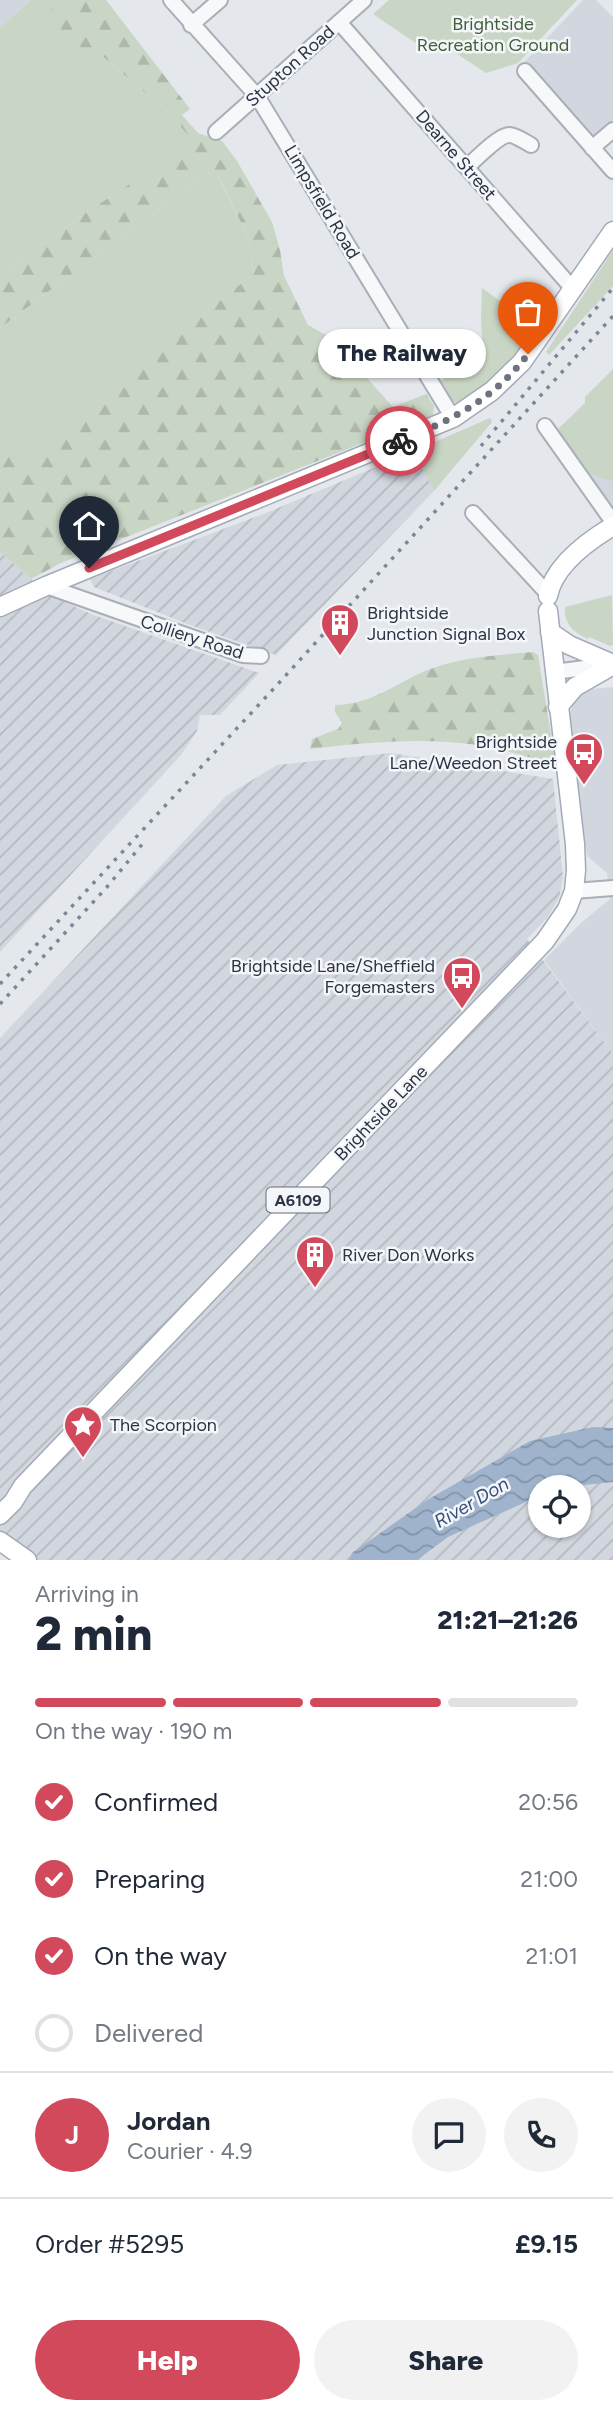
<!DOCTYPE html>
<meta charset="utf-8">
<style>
:root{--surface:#fff;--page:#f2f2f3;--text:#1f2937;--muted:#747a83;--line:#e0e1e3;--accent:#d1495b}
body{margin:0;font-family:Figtree,sans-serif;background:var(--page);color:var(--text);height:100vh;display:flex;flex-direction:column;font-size:26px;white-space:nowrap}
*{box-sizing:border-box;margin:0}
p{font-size:23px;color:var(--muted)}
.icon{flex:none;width:38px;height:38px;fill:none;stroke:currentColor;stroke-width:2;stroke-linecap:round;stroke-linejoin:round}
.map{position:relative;height:1560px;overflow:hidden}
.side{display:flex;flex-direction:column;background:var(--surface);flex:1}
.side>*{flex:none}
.tools{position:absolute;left:528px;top:1475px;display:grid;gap:14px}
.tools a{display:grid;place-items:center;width:63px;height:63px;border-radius:50%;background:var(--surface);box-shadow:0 2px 5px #0004;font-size:35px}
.pin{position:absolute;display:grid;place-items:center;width:60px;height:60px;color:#fff;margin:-72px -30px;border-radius:50% 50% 50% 0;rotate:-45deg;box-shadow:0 0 7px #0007}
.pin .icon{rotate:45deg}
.courier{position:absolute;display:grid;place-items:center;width:70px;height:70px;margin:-35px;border:5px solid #d1495b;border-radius:50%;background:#fff;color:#222;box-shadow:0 2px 9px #0007}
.bubble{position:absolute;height:49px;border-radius:24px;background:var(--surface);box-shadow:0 2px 5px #0004;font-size:23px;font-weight:800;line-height:49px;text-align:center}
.overview em{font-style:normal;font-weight:800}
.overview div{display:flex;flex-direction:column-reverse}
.overview{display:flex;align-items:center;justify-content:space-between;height:119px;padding:0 35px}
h1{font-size:46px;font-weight:800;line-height:52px}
.bar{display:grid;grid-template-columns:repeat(4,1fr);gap:10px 7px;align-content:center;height:84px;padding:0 35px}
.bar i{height:9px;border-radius:5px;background:var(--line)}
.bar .on{background:var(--accent)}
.bar p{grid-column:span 4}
.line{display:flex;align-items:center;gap:18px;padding:0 35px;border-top:2px solid var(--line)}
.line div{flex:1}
.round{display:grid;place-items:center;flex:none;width:74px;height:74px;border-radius:37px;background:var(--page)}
ol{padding:0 35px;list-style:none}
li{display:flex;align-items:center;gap:21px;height:77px}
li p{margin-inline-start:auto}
li .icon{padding:7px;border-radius:50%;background:var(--accent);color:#fff;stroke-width:4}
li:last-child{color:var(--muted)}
li i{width:38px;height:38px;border:4px solid var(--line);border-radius:50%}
.button{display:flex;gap:14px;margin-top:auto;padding:14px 35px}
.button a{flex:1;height:80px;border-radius:42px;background:var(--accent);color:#fff;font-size:28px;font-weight:800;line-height:80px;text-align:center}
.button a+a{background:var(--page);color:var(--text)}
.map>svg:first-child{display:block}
</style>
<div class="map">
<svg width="613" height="1560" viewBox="0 0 613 1560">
<defs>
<pattern id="industrial-furrows" width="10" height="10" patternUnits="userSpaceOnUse" patternTransform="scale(1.75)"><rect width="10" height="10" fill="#d2d6de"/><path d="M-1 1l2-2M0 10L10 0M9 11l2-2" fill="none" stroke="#b4b8c0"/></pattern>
<pattern id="forest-firs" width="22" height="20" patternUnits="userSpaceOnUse" patternTransform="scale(1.75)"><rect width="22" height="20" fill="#c9d6c5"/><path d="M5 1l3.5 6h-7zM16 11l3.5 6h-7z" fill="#adb8ab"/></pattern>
<pattern id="water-waves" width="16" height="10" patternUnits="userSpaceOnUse" patternTransform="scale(1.75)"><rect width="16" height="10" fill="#9fb4cc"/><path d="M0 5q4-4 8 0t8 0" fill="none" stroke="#8293a7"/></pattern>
</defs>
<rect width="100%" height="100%" fill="#e4e7ec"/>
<path fill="#d2d6de" d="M0,0h31l-31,28z
M583,0h13l17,17v118l-20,16 -75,-82z
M588,474l25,8v33l-35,-35z
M613,687v367l-69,-94 38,-38 28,-23 -3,-26 -20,-17 -18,-138 5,-18 11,-10z"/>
<path fill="url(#industrial-furrows)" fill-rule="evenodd" d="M414,451l20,40 -158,164 -86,-30 -96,-38 -4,-8 176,-66z
M0,552l49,43 42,19 168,59 -39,42h-20l-3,16 -16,24 -181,197z
M391,753l162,26 10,98 -4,21 -12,20 -20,21 86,115v506h-586l-27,-19v-503l226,-242 51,-31zM541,1488h38v38h-38z"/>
<path fill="#c9d6c5" d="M31,0h25l-6,7 52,49 66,56 27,30 -108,70 -87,64v-248z
M389,0h188l-59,63 -32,10 -38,-25 -31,-4 -44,-30z
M207,173l10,2 32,64 5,34 -226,187 -15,-7 -13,-18v-107z
M613,250v36l-64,69 -3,-3z
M482,288l55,40 -34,45 -44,31 -7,-3 -13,-19 44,-28 -2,-34z
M613,369v113l-25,-8 -30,-45 27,-26v-6z
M490,418l2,4 -58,69 -20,-40z
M612,595l1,50 -3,1 -21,-9 -1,2c-15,-7 -24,-15 -23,-32z"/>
<path fill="url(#forest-firs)" d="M56,0h50l84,109 -8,6 16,18 24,8 15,20 35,61 8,28 4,26 24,49 23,13 62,69 33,-13 8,12 -1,9 -372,148 -30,16 -31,-27v-117l13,18 15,6 226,-186 -5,-34 -31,-63 -11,-3 -207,155v-52l87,-64 107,-70 -26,-30 -66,-56 -29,5 -23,-55z
M533,652l5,3 18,110c-26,-7 -52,-16 -78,-20 -56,-8 -112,-3 -168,4l2,-10 26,-10 4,-6 -7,-11v-7c35,0 60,-21 90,-34 34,-14 73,-16 108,-19z"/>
<path fill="url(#water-waves)" d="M593,1427l20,1v54l-48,5 -24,1v7l-93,42 -31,23h-68l3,-7 75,-53 103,-59z"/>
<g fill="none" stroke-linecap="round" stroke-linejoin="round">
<defs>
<path id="minor" d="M171,0l86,96 196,322
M339,22l234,267
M191,25l29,-25
M525,71l88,100
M216,132l148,-132
M592,148l21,-18
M467,167c8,-7 32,-32 42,-32 7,0 16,7 22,10
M545,426l68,96
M473,513l75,81
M46,586l197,69 18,1
M554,672l54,-7
M574,891l39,-3"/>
<path id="major" d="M548,596c6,-31 40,-55 65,-70
M0,607l46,-21 407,-168 39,-27 30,-29 91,-131
M550,632l19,13 44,19
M558,707l17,-20 38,-22
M0,1515l13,-13 10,-16 522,-545 22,-32 7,-18 2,-21 -1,-26 -27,-233
M0,1541l27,19"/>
</defs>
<use href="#minor" stroke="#a9aeb7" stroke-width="18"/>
<use href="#major" stroke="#a3abb8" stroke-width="21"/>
<use href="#minor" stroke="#f7f8fa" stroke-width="14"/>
<use href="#major" stroke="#fff" stroke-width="18"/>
<path stroke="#7d8696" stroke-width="3.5" stroke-dasharray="3.5 7" stroke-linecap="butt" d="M481,446l132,-158
M0,984l278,-300 335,-368
M0,1004l107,-117 37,-45"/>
</g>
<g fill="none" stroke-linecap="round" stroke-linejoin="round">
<path stroke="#6c737f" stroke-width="7" stroke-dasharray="0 12.6" d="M400,441c53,-22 92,-40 128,-87"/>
<path stroke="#d1495b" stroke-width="9" d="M89,568l311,-127"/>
</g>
<defs>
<symbol id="building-pin" viewBox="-11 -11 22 30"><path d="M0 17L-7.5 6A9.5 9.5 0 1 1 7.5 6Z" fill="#d1495b" stroke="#f4f6f9"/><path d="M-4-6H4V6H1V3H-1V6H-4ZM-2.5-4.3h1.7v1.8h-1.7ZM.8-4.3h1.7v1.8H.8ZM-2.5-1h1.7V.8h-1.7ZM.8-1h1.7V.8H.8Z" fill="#fff"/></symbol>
<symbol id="bus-pin" viewBox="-11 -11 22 30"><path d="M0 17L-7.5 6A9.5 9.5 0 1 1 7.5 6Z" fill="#d1495b" stroke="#f4f6f9"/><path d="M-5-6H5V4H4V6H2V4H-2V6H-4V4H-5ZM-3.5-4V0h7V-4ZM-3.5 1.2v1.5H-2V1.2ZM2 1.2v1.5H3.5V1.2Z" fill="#fff"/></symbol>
<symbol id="sight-pin" viewBox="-11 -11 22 30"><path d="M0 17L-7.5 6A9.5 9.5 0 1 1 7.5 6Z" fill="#d1495b" stroke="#f4f6f9"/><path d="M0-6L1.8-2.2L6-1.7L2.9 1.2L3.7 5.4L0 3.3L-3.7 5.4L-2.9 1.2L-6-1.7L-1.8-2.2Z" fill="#fff"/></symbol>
</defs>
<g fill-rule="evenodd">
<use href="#building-pin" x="318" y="601" width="44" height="60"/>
<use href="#bus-pin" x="562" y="730" width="44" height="60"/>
<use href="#bus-pin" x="440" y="954" width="44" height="60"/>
<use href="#building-pin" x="293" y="1233" width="44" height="60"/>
<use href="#sight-pin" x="61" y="1403" width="44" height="60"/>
</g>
<g text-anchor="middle" stroke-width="5" stroke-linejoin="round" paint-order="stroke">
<rect fill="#f4f6f9" stroke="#676e7b" stroke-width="2" x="266.5" y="1187.5" width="63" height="25" rx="5"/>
<g font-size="16" font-weight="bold" fill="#2b3445">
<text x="298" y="1206">A6109</text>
</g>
<g font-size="18" fill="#3f6138" stroke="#f4f6f9">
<text x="493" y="30">Brightside<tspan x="493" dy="21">Recreation Ground</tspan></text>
</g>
<g font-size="18" fill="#2b3445" stroke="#f4f6f9">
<text transform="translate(290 66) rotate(-42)" y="6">Stupton Road</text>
<text transform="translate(456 155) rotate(49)" y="6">Dearne Street</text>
<text transform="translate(322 202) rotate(59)" y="6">Limpsfield Road</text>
<text transform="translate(192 637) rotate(18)" y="6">Colliery Road</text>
<text transform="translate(381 1113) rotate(-46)" y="6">Brightside Lane</text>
</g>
<g font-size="18" fill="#2b3445" stroke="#f4f6f9" text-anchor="start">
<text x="367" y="619">Brightside<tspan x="367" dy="21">Junction Signal Box</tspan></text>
<text x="557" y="748" text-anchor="end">Brightside<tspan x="557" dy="21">Lane/Weedon Street</tspan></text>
<text x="435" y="972" text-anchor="end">Brightside Lane/Sheffield<tspan x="435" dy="21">Forgemasters</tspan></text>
<text x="342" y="1261">River Don Works</text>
<text x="110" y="1431">The Scorpion</text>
</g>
<g font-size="19" font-style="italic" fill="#34527a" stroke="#f4f6f9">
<text transform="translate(471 1502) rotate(-30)" y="7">River Don</text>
</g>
</g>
</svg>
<div class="tools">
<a><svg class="icon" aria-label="locate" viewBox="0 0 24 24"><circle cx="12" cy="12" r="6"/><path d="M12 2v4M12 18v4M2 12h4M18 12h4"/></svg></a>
</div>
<div class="pin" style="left:528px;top:354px;background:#ea580c"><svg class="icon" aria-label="bag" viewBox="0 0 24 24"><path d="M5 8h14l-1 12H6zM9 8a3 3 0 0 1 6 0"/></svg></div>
<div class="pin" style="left:89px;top:568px;background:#1f2937"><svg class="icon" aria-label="home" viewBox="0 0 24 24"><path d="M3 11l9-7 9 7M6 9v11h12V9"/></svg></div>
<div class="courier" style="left:400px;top:441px"><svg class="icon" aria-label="bike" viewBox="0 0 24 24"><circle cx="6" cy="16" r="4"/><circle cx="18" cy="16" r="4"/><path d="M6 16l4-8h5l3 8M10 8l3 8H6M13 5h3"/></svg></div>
<div class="bubble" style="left:318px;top:329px;width:168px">The Railway</div>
</div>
<section class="side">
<div class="overview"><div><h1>2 min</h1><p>Arriving in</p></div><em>21:21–21:26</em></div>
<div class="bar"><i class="on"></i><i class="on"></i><i class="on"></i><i></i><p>On the way · 190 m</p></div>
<ol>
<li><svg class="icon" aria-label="check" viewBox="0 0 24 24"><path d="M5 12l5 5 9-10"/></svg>Confirmed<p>20:56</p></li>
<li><svg class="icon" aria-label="check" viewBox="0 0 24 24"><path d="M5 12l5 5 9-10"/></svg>Preparing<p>21:00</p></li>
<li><svg class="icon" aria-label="check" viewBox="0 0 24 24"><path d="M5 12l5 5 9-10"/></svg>On the way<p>21:01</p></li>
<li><i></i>Delivered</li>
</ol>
<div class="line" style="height:126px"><b class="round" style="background:var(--accent);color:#fff">J</b><div><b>Jordan</b><p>Courier · 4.9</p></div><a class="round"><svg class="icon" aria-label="chat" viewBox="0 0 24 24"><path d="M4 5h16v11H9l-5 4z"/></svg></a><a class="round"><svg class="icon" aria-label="phone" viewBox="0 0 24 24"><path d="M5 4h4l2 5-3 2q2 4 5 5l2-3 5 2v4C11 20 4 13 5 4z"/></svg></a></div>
<div class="line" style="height:91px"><div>Order #5295</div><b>£9.15</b></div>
<div class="button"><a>Help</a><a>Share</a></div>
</section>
